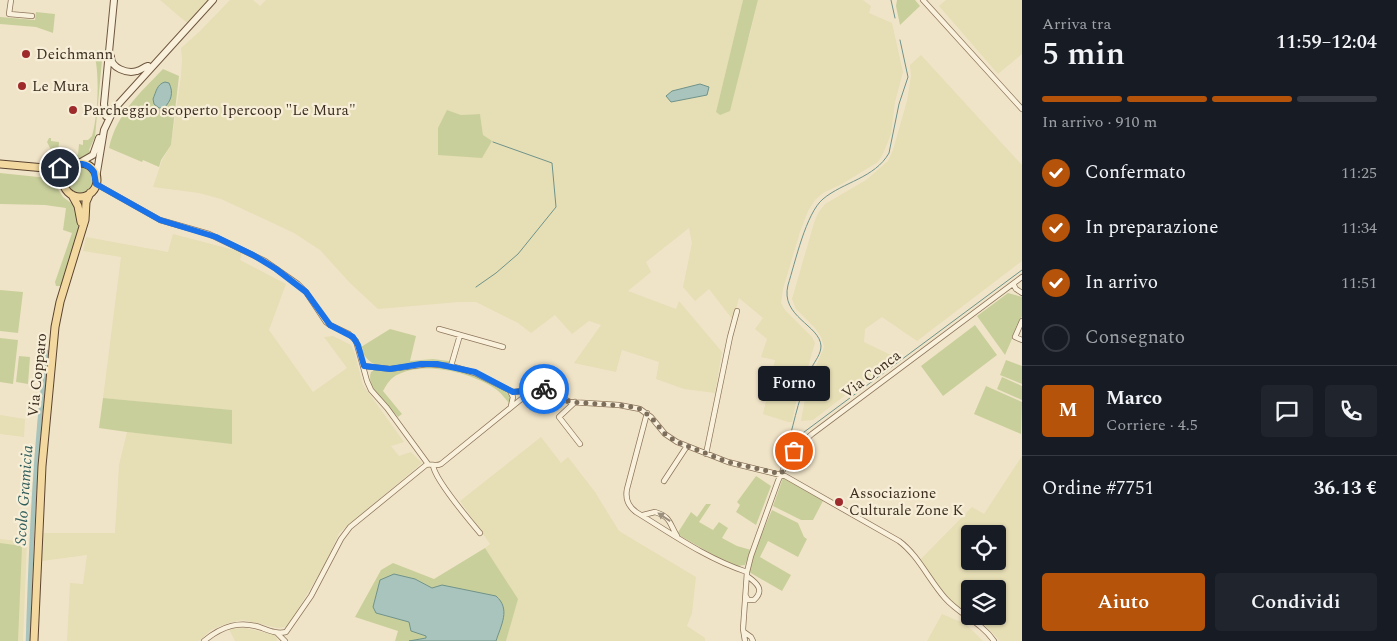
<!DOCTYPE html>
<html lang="it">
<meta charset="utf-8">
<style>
:root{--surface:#171b24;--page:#20242c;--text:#f1f3f6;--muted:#9ea1a6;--line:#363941;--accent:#b45309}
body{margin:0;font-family:Spectral,serif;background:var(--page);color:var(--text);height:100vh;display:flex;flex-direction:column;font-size:19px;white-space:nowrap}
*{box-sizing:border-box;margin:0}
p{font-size:16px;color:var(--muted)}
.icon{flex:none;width:28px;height:28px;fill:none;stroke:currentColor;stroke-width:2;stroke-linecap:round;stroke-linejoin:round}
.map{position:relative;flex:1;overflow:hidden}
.details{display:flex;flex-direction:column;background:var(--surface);width:375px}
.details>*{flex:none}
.fabs{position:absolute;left:961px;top:525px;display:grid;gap:10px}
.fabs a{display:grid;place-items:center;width:45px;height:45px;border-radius:5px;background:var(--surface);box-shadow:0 1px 4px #0004;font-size:25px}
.pin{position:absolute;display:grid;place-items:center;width:42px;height:42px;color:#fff;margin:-21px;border:2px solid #fff;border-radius:50%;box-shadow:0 1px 5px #0007}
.courier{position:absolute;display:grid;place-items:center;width:50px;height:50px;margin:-25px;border:4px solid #1a73e8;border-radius:50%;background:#fff;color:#222;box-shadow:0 1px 6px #0007}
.bubble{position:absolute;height:35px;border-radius:5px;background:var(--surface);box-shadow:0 1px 4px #0004;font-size:16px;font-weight:600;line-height:35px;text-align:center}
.summary em{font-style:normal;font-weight:600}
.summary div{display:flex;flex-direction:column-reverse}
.summary{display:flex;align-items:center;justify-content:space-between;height:85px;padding:0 20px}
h1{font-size:32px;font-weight:600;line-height:38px}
.bar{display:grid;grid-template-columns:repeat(4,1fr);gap:8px 5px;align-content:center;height:60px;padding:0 20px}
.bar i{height:6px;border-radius:4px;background:var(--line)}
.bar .selected{background:var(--accent)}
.bar p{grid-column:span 4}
.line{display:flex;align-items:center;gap:12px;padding:0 20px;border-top:1px solid var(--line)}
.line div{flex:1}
.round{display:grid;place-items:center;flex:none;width:52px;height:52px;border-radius:5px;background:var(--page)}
ol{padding:0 20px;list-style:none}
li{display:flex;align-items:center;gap:15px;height:55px}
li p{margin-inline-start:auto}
li .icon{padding:5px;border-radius:50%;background:var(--accent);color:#fff;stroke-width:4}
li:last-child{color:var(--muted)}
li i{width:28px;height:28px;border:2px solid var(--line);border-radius:50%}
.action{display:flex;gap:10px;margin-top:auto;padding:10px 20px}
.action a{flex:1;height:58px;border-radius:5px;background:var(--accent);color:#fff;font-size:20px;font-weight:600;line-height:58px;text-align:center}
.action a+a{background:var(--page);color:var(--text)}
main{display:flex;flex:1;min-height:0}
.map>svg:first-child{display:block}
</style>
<main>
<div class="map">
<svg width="1022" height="641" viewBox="0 0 1022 641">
<rect width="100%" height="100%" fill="#f0e4c8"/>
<path fill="#e6deb5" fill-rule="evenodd" d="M160,0h49l-22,23z
M230,0h23l7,6 6,-6h477l-27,112 4,3 30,-81 8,-34h105l8,6 -2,7 23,10 11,49 -8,30 -4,32 -8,20 -5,8 -36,22 -19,9 -8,7 -7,11 -8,21 -17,57 -2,14 4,7 27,27 3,6 -7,24 -8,16 -8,39h-4l-25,-8 12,-54 -14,-3 6,-18 -12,-10 8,-11 -24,-20 -6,22 -24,-31 -14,12 -12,-14 9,-44 -3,-15 -43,34 5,10 -23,19 48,18 3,-8 43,51 -7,41 -31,-4 -28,-10 3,-17 -37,-12 -6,22 -42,-9 27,-38 -12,-4 -17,13 -17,-19 -24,18 -13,-10 -42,-21h-17l-81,7 -28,-26 -30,-33 -26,-17 -73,-34 -22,-6 -46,-6 9,-27 9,-15 10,-69 1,-16 -1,-12 18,-16zM447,110l14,5 19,-1 3,21z
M946,0h76v54l-24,20 -59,-68z
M921,55l101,110v96l-105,80 -35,-24 -17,12 -1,13 31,15 -82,63 -12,1 6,-33 17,-41 -3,-10 -6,-9 -19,-19 -4,-10 22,-76 4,-10 7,-9 41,-24 22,-19 5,-11 14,-49 4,-25 -1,-11z
M173,234l69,18 -2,8 46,24 -17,46 44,62 34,-24 -23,-31 9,-1 18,9 4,9 8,31 41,57 -13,4 8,10 12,-4 11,11 -83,70 -13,30 -39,64 -10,1 -34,-8 -15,3 -17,7 -12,11h-132l3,-58 13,1 4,-29 -45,6v-28h73l4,-68 8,-33 105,11 -1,-33 -128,-12 18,-141 -38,-6 3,-14 82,15z
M0,415l25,4 -1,18 -24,-3z
M541,437l20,26 7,-6 27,35 24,39 77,46 -4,36 -5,13 18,12v3h-199l11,-42 -32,-51 5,-4 -30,-43z
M1022,456v185h-22l-24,-25h22v-27h-28v24l-23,-14 -27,-39 52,-53 12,7zM970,534h28v27h-28z
M0,539l27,3 -4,99h-23z
M942,614l24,10 17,17h-56z
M246,628l29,7 3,6h-43l-6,-12z"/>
<path fill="#c9cf9b" d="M743,0h15l-28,111 -10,4 -4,-3z
M897,0h18l5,6 -20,19 -4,-19z
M36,12l19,2 -2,19 -17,-6 -36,-3v-7l35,3z
M96,50l5,1 1,9 -7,77 -6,13 3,3 -5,4 -16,3 -6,3 -16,2 4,-2 2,-5 -8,-16 2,-4h2v3l8,1 -1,11 20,2 1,-11 4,1v-5h5l4,-4c6,-21 8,-62 2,-83z
M163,69l16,7 -8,69 -10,15 -2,7 -16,-7 -1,2 -33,-14c8,-35 30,-54 54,-79z
M447,110l14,5 19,-1 3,21 9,6 -10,17 -44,-3v-27z
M67 180a13 13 0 1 1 26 0a13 13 0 1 1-26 0Z
M0,173l48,5 6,5 9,14 12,9 4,17v8l-18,55h-5l-1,-4 17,-49 -9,-3 3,-22 -21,-3 -45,-1z
M0,290l23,2 -5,41 -18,-2z
M1008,293l14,4v19l-17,39 -28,-39z
M975,325l22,30 -54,41 -22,-30z
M390,329l26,7 -6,25 23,-2 16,2v2c-13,-1 -24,-1 -36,0 -23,3 -39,11 -52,-13l2,-1 -2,-2z
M0,338l18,2 -5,44 -13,-2z
M19,356l11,1 -2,27 -12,-2z
M1006,360l16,6v18l-22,-9z
M423,366c26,0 72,10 89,32l-2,6c-4,-4 -8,-10 -13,-14 -24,-17 -70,-29 -98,-16 -8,3 -12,10 -16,17l19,23 -4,3c-10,-12 -33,-28 -27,-45l3,-2 14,2z
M1002,377l20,9v14l-25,-11z
M986,386l36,16 -1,32 -47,-20z
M103,398l129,12v34l-105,-12 -28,-4z
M756,476l15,10 -15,39 -20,-13 4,-7 -3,-3z
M783,478l40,23 -10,19h-12l-28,-14z
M706,504h5l-12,18 14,8 6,-8 9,6 -6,10 15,8 14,4 -6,15 -7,1 -9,-2 -52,-30 14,-22 6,5z
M772,510l26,13 6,14 3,2 -9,18 -30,-16 -8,16 31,18 -9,16 -33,-19 8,-27z
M0,543l22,3 -4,95h-18z
M485,548l33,51 -12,42h-10l8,-27 -72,-26 -17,-9 -39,34 33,9 18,14 -1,2 -17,3h-14l3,-10 -43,-14 26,-47 12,-7 41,16z"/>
<path fill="#a9c4bc" stroke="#6f938a" d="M165,82l4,1c5,10 2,18 -5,25h-5l-5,-4 -1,-5c3,-7 4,-15 12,-17z
M700,84l9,3 -2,8 -36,7 -5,-6 6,-5z
M394,574l21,5 17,9 10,-3 54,11c15,13 5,29 0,45h-87l17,-3v-2l-15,-5 -2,-9 -33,-9 -3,-6 7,-27z"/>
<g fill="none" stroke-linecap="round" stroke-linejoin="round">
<path stroke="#6f938a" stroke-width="1" d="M891,0l4,18
M476,287l20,-14 22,-19 38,-47 -4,-44 -59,-21
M788,444c7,-25 12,-52 24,-77 3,-6 9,-13 9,-21 -1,-21 -41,-29 -33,-61 7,-22 18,-72 35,-86 20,-17 52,-21 66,-46l10,-49 9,-27 -8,-37
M788,444l234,-174"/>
<path stroke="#a9c4bc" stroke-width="4.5" d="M28,641c3,-97 7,-193 19,-289"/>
<defs>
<path id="street" d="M11,0l-2,14 23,2
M923,0l99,109
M96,184l64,36 49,14 56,27 33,23 8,8 20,30 4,3 19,9 7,7 11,40 4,9 16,18 41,56
M1013,284l3,5 6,4
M1022,321l-7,16 7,3
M439,329l64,18
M364,366l26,3 38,-5 23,2 24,7 38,19 30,-3 27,13 49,3 21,4 11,8 14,17 12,8 51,20 57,14 114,65c19,14 30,39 46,57 15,17 36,24 49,43
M451,366l9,-31
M510,391l3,6 -2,9
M575,402l-16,15 21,27
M647,413l-20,76c-2,10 1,17 9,23 36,22 71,47 111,60
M706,454l24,-117 7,-26
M433,465c1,14 37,56 47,68
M664,481l23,-35
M643,515l12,-3c16,5 14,11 22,24
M746,596l2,4h6c11,-10 3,-17 -7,-24
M744,632l7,5 2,4
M277,633l8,8
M204,641c18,-15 36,-21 58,-13 8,3 15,6 24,4l25,-36 30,-57 9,-12 76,-62c5,-2 9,2 15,-1l89,-72
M745,641l-2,-12 4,-57 4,-16 27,-75 10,-22 9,-12 15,-13 210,-157"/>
<path id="secondary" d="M111,57c0,11 16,17 26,14 4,-1 7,-4 11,-5
M106,116l-2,-12 10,-104
M79,163l14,-8 6,-17
M96,178l8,-48 10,-21 99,-109"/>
<path id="primary" d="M63 180a17 17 0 1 1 34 0a17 17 0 1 1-34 0Z
M0,164l45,4 24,-2
M72,195l6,11 3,16
M34,641l8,-175 13,-139 5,-25 25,-82 1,-18 4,-9"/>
</defs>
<use href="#street" stroke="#8d765c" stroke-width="6"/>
<use href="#secondary" stroke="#6f573f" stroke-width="8"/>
<use href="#primary" stroke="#5b4430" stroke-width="9"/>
<use href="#street" stroke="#faf1dc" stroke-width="4.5"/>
<use href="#secondary" stroke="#faf1dc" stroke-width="6"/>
<use href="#primary" stroke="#f3d9a0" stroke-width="7"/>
</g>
<defs><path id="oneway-solid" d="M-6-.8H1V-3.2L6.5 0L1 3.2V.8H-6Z" transform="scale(1.25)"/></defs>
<use fill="#9c907e" href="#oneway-solid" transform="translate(664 517) rotate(-146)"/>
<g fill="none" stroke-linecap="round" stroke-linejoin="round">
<path stroke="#7c6e5b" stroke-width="5" stroke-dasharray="0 9" d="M544,389l26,13 58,4 12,3 11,8 14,17 12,8 51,20 53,12 13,-23"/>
<path stroke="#1a73e8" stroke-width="6" d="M60,168c14,-2 24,-10 34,4l2,12 64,36 56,17 37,18 23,14 30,23 24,33 23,12 5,8 6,21 26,3 31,-5h16l38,8 38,20 31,-3"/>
</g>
<g fill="#9e2a2b" stroke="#f7eed8" stroke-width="2">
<circle cx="26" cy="54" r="5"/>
<circle cx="22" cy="86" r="5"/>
<circle cx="73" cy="110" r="5"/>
<circle cx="839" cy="502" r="5"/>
</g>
<g text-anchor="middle" stroke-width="4.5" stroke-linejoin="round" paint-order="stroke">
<g font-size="15" fill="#3d2e20" stroke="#f7eed8" text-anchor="start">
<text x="36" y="59">Deichmann</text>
<text x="32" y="91">Le Mura</text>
<text x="83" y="115">Parcheggio scoperto Ipercoop "Le Mura"</text>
<text x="849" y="498">Associazione<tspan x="849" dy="17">Culturale Zone K</tspan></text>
</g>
<g font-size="15" fill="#3d2e20" stroke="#f7eed8">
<text transform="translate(871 374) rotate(-37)" y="5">Via Conca</text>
<text transform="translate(37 375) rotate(-84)" y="5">Via Copparo</text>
</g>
<g font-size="16" font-style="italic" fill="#2f5d5a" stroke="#f7eed8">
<text transform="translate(23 495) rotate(-86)" y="6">Scolo Gramicia</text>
</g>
</g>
</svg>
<div class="fabs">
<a><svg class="icon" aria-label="locate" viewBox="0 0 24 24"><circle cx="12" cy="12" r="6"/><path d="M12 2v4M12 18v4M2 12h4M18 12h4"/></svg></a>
<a><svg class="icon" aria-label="layers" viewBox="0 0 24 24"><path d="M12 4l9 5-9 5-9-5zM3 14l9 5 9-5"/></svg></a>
</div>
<div class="pin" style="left:794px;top:451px;background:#ea580c"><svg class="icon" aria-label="bag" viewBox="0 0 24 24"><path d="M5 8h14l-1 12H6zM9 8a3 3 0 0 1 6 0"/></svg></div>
<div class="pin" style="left:60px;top:168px;background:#1f2937"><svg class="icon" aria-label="home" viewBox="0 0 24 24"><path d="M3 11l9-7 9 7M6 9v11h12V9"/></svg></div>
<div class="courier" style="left:544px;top:389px"><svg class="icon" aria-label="bike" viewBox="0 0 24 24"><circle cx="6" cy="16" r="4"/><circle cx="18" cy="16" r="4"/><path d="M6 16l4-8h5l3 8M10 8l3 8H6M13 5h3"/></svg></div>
<div class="bubble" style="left:758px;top:366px;width:72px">Forno</div>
</div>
<section class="details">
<div class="summary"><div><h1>5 min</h1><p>Arriva tra</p></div><em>11:59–12:04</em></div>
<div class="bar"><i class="selected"></i><i class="selected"></i><i class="selected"></i><i></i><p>In arrivo · 910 m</p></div>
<ol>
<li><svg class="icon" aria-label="check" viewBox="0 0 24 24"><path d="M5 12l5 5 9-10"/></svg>Confermato<p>11:25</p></li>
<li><svg class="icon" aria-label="check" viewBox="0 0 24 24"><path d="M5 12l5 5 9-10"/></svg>In preparazione<p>11:34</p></li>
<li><svg class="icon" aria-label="check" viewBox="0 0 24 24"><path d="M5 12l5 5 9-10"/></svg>In arrivo<p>11:51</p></li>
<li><i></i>Consegnato</li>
</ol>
<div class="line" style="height:90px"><b class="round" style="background:var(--accent);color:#fff">M</b><div><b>Marco</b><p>Corriere · 4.5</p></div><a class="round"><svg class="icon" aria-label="chat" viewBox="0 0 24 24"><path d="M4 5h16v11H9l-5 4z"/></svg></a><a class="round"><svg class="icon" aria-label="phone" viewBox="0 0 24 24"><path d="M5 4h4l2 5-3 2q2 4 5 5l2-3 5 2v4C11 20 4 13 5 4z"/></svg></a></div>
<div class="line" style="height:65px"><div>Ordine #7751</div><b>36.13 €</b></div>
<div class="action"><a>Aiuto</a><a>Condividi</a></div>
</section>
</main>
